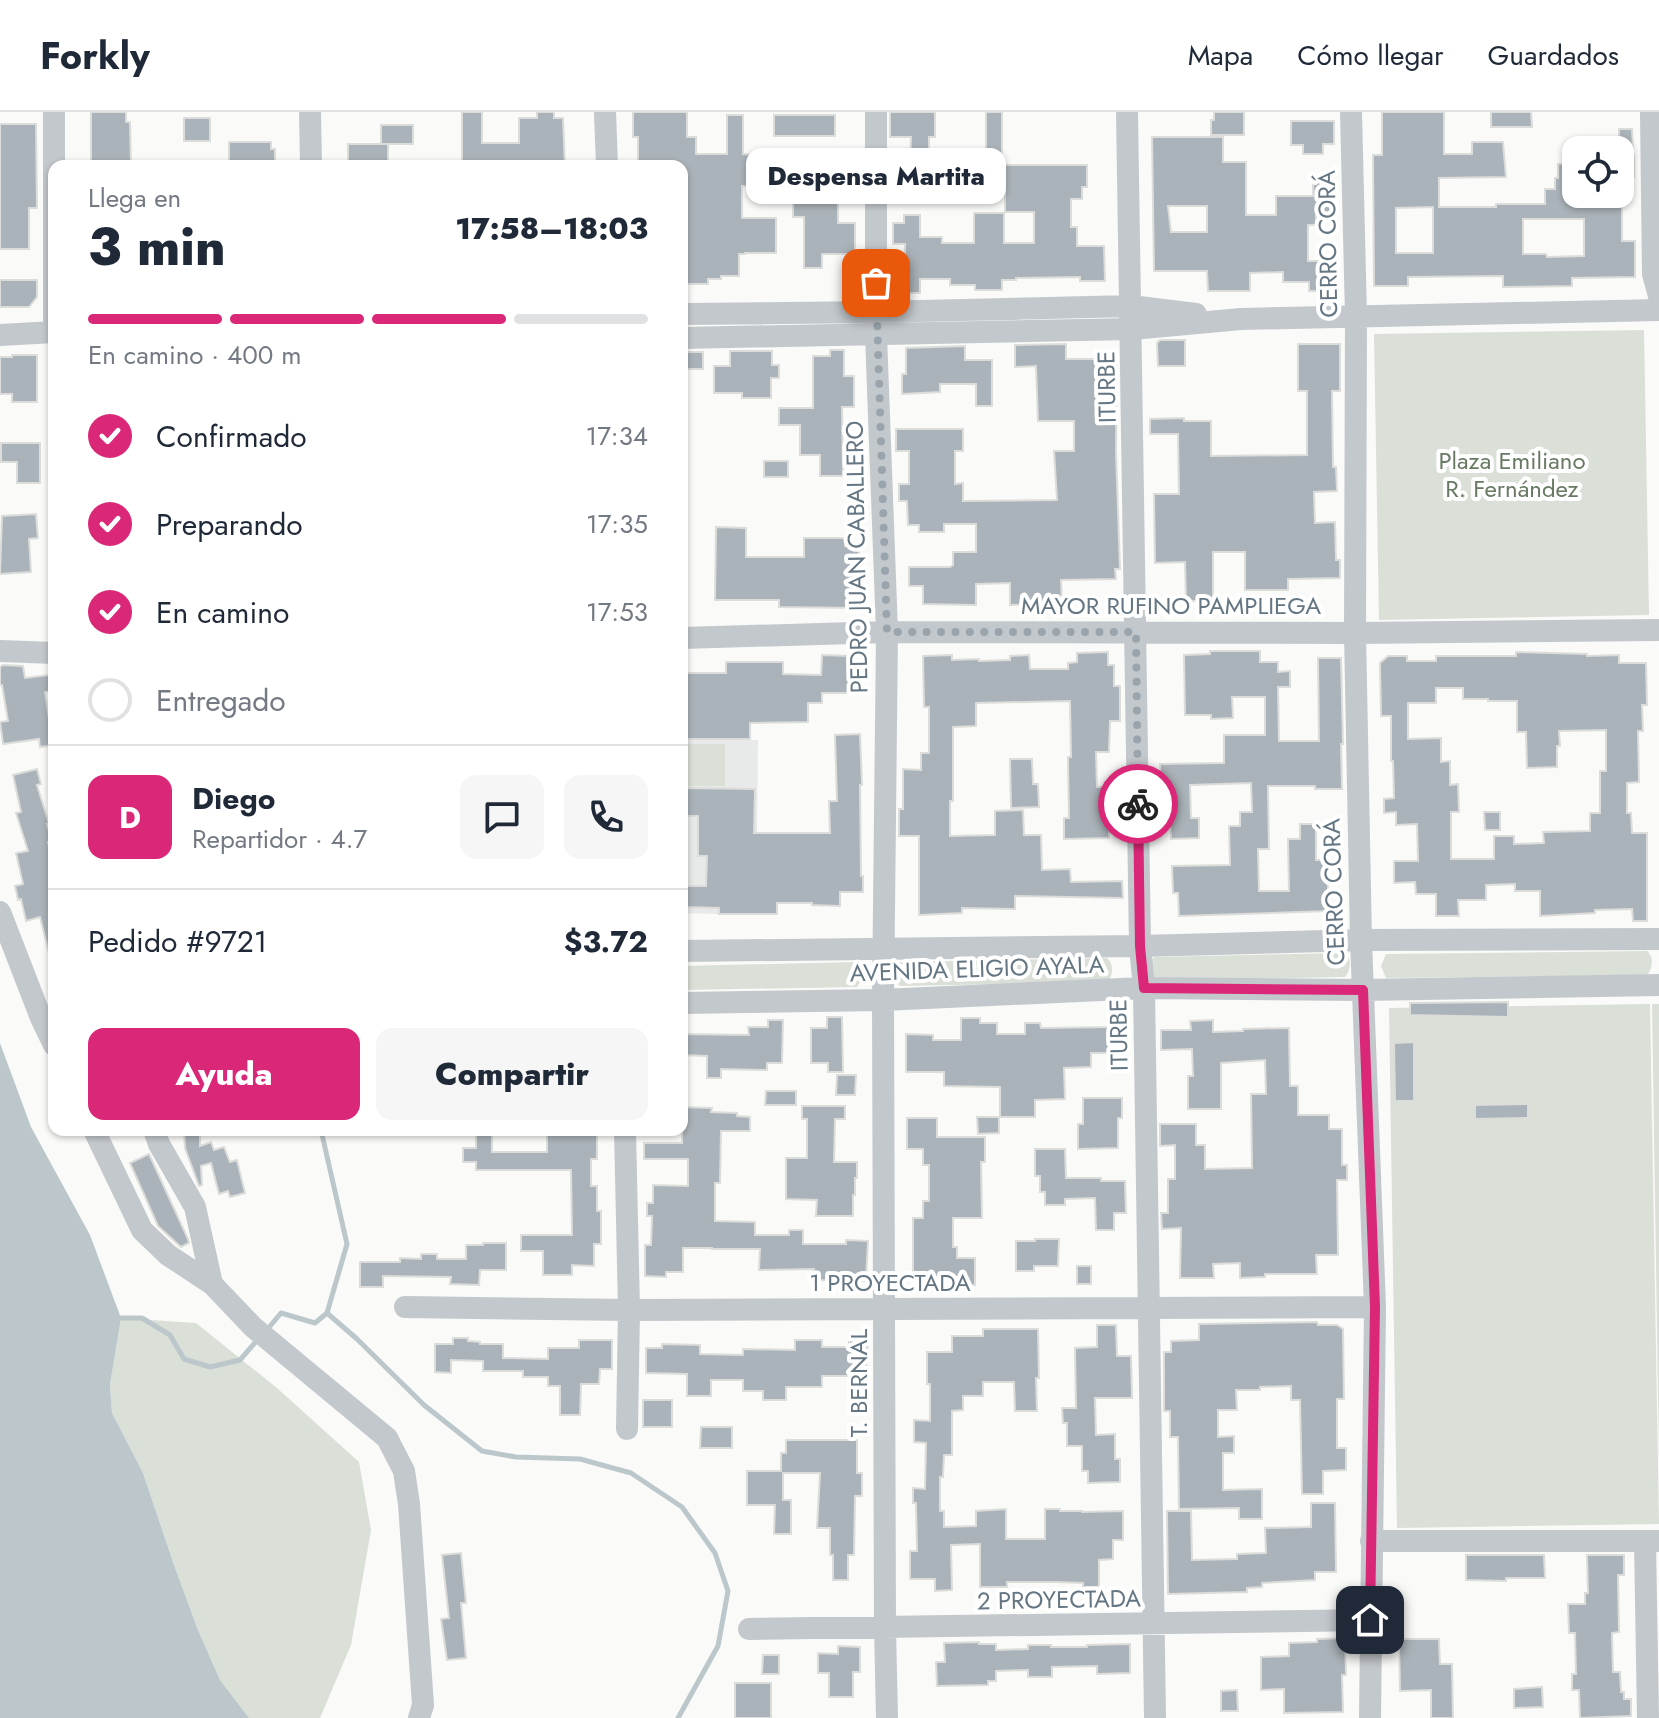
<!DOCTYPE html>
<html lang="es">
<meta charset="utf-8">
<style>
:root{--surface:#fff;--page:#f6f6f7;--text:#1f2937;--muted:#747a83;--line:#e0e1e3;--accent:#db2777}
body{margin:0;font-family:Jost,sans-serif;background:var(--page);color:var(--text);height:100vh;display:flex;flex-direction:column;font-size:30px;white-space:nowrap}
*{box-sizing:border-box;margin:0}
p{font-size:26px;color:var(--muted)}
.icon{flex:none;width:44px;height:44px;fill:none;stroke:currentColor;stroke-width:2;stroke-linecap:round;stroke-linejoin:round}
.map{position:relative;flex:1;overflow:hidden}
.side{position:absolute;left:48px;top:48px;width:640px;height:976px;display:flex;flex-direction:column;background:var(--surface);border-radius:16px;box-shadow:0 2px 6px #0004}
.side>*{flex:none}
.tools{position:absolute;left:1562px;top:24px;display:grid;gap:16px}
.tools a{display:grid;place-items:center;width:72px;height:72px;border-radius:16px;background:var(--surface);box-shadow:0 2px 6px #0004;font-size:40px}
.pin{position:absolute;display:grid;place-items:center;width:68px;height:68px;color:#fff;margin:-34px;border-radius:16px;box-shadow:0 4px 12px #0006}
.courier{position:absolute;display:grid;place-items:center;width:80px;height:80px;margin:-40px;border:6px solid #db2777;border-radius:50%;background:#fff;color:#222;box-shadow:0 2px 10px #0007}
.bubble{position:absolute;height:56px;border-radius:16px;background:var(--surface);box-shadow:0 2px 6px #0004;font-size:26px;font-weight:800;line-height:56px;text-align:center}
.headline em{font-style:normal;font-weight:800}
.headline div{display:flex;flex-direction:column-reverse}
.headline{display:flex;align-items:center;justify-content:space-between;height:136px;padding:0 40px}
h1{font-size:52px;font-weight:800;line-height:60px}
.bar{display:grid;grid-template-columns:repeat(4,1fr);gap:12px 8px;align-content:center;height:96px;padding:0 40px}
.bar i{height:10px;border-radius:6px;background:var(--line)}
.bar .active{background:var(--accent)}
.bar p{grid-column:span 4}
.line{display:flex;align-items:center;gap:20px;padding:0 40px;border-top:2px solid var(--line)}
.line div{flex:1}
.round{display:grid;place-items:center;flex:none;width:84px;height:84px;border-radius:16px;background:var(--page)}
ol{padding:0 40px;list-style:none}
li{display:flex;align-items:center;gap:24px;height:88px}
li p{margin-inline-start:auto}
li .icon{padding:8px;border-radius:50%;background:var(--accent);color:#fff;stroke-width:4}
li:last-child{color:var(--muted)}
li i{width:44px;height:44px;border:4px solid var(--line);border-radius:50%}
.cta{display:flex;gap:16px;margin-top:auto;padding:16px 40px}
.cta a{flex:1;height:92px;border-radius:16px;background:var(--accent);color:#fff;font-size:32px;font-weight:800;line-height:92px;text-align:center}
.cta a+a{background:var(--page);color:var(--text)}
header{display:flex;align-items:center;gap:48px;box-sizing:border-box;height:112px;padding:0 40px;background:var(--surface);border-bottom:2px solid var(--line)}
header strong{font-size:38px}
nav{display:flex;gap:44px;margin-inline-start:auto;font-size:28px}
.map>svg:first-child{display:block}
</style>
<header>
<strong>Forkly</strong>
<nav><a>Mapa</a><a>Cómo llegar</a><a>Guardados</a></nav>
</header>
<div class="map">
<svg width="1659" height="1606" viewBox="0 0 1659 1606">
<rect width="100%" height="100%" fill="#fafaf8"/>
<path fill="#e8e9e9" d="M682,628h76l-1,98h-38l-1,76 -36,-1z"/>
<path fill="#dadfd7" d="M1644,218l5,285 -270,5 -5,-286z
M682,632h43v42h-43z
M1647,839c7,6 6,17 0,24l-261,3 -5,-12 5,-12z
M1345,841c7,6 6,17 0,24l-190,4c-5,-8 -8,-17 -1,-24z
M1107,846c7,6 6,17 1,24l-208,4c-7,-6 -6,-17 0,-24z
M856,850c7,7 7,17 1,25l-175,3v-24z
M1650,892l9,520 -262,4 -8,-520z
M1652,892h7v454z
M121,1206l75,5 81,65 82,74 12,68 -20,115 -31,73h-71l-29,-38 -22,-50 -24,-65 -31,-92 -31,-60 -2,-28z"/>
<path fill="#bbc7cb" d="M0,931l31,84 59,108 31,83 -11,67 2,28 31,60 31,92 24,65 22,50 29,38h-249z"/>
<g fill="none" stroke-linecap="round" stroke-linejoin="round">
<path stroke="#bbc7cb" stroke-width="5" d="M327,1201l30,26 67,66 58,46 34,6 64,2 51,14 51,34 33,46 13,38 -10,55 -40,72
M115,1206h27l28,17 14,24 26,8 30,-7 19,-22
M266,1219l15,-18 34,10 12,-10 20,-69 -26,-114"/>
</g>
<path fill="#aab3b9" stroke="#dcdcda" stroke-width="2" fill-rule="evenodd" d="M91,0h35v10h4l1,44h-40z
M462,0h20v31h37v-25h18v-6h17v6h9l2,48h-103z
M633,0h54v25h9v17h31v-39h16v39l14,1v11h84v21h-3v36h17v31h-33v14h-18v-51h-11v-29l-51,-2v32h34v35h-31v1h-6v22h-18v3h-13v5h-26v-66h4v-38h-4v-14h-44v-29h-5z
M890,0h45v25h-6v28h57v-53h16v53h85v22h-5v12h-11v28h6v19h27l1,35h-25v-4l-64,1v2h-14v10h-27v-5h-25v-6h-30v14h-21l-5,-5v-17h11v-27h-12v-21h11v-8h16v22h22v6h32v-30h30v30h30v-31h-29v-30h-36v21h-60l2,-66h-21z
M1214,0h30v23h-33v-15h3z
M1382,0h62v42h28v-12h31l3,35 -67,1v29h57v-3h49v-15h10v-11h3v-14h18v30h46v47h13v36l-63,1v8l-69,1v-11l-95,1v9h-34l-1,-131h9zM1433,95v46h-37v-45zM1523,107h61v37l-37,1 -1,-3h-23z
M1491,0h40l1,15h-41z
M774,3h61v21h-61z
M184,6h26v23h-26z
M1291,9h43v23h-11v10h-20v-9h-12z
M0,12h36l1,84h-8v41h-29z
M381,13h32v19h-32z
M1619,17h13l1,19h-14z
M1152,25h71v25h23v53h30v-19h37v-14h21v34h-18v9h-8v36h28l1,30h-28v-9h-26v-10l-33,1v18h-42l-1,-20h-53zM1168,94h39v26h-36z
M229,30h42v7h4v17h-46z
M348,32h40v22h-40z
M1620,44h14v21h-14z
M0,168h37v17l-8,10h-29z
M1160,228h25v26h-27l-1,-23z
M1066,232v15h37l-1,-8h15l-1,100 4,118h-5l1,10 -55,1 1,24 -52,1v-22l-34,1v21l-53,-1v-18h-14v-19h41l3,-2v-13h23v-28h-32v8h-25v-7h-11l-1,-24h-8v-17h10v-33h-13v-22h67v22h-8v33l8,-1v18l94,-1 -3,-49h20v-30h-36l-2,-55 -21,1v-22z
M1298,232h42v47h-8l1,76h3l1,24 -23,1 1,31 20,-1 1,38h4v18l-52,1v11h-43v-38h-32v49h-27l-1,-39 -30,1 -1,-69h25l-1,-60h-28v-15l34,-1v3h27v35l96,-1v-64h-9z
M965,234v14h27v46h-16v-22h-36v8l-38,2v-20h4v-26z
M830,238h14v26h10v31h-12l1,69h-23v-21h-20v-30h-21v-17h34v-52h17z
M730,239h42v14h7v13h-8v20h-29v-5h-28v-27h16z
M687,240h16v17h-16z
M12,243h25v47h-25v-8h-12v-37h12z
M1,331h39v40h-23v-21h-16z
M764,349h24v16h-24z
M36,402l2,24 -9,1 2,33 -31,2 2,-58z
M716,415l30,1v29h58v-19h42l-1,8h14v62l-80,-1v-7h-64z
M1210,539h50v11h18v10l12,-1v16h-12l1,54h40l-1,-83h23l2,86h-2l1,45h-27v-3h-47l1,63h-11l1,42h30l-1,-52h12v-15h16v36h12v51l-149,5 -1,-23h-5l-1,-27 58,-1 -1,-39h11v-14h12l-1,-29 -61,2 1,33h8v20l-28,1 -3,-54h-7l-1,-21 64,-1v-28h41v-38h-33l1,21 -22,1v-4h-26l-1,-60 26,-1z
M1108,540v13h6v21h6v35h-10l-1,31h-13l1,35h13l-1,51 -45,1v-21h5l-1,-61h3l-1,-56 -94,2v23l-23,1v74h-3v35l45,-1v-24l28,-1 1,25h17l1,35 28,-1 1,13 51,-1 1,17 -108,-2v13l-53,-1v5l-43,2v-79h-20v-27h4v-40l18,1v-17h8v-46h-5l-1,-51 29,-1v5l27,-1v2l31,-1v-4l19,-1 1,14h38v-6l9,-1v-9z
M1516,540l71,2v2l32,-1v8h27l1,42h-5l1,26h-5l1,51 -12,1v30h4l1,20h15v88h-14l-1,-12 -37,1v3l-55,3v-25h-25v-7l-29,1v15h-28l1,16h-23v-22h-20l-1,-12 -21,1v-22h24l-1,-37 -21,1v-13l-12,1v-14l10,-1 -1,-37h-2v-45h-10l-1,-53 8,-7h19v5h29v-5h80zM1436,576h27v11h25v2h29v31h9l1,36 30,-1v-21h3l-1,-15 47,-1v41h-6v42h-10v18l-47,1 1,11 -30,1v-8h-20v23h-43v-47h8l-1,-28 -8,1v-24l-9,1v-24l-33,1v-36h28z
M822,543l28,1 -1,37h-27v10h-14v19l-58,1v16h-68v-66h44v-11h57v12l38,1z
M3,553l20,1 2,12 24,-3 3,16 -7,1 8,53 -13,2 -1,-8 -36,5 -3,-22 8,-1 -6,-36h-2v-18z
M860,622l2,51h-2l1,91h2v16h-23v14l-28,-1v-2h-35v11h-58v-6l-37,-1v-21h24l1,-30h-9v-40h-16v-28l73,1 -1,44h76l-1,-32h8l-2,-66z
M1010,647h22l1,25h5l1,23 -28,1z
M37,657l4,15 -4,1 12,39h-2l5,17 -4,1 6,24v87h-5l-9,-36 -14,4 -5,-22 -3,1 -3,-14 8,-2 -7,-31 12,-2 -12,-38 5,-1 -8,-37z
M1484,700h16v18h-15z
M1508,890v15l-98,-2v-12z
M827,905h15l1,55h-15v-9h-17v-35h16z
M961,906h19v5h17v11h28v-11h15l1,5 71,-1v-8h14l1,34h-36v14l-27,1 1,31 -30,1v17h-35v-30l-56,-1v-14h-38v-38l27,1v5h28z
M768,908h15l-1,43h-15v7l-46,-1v9h-14v-22l-25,-1v-21l67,1 -1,-8h20z
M1213,908v12l30,-1v-2l46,-1 1,58h8v29h31v14h13v36h5v15h-10l1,75h-22l1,19h-52v3l-25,1v-15l-27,1 1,14h-34l1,-50 -19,1 -1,-16h7v-34h7v-34l-15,1v-22h36v21h9v24l47,-1 -1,-74h15l-1,-34 -44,3v46h-33v-33h5l-1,-27 -31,1v-20h30l-1,-9z
M1414,930v59h-19l-1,-58z
M837,963h19l-1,20h-19z
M766,979h30v14h-31z
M1083,986h39v20h-4v30l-40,1v-25h5z
M1528,992v14l-53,1v-14z
M802,994h43v13h-10l-1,43h23v16h-2v17h-2v21h-37l1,-16 -31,-1v-41h21v-39h-5z
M682,995l30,1 -1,4 26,1v3l13,1v14h-29l-1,52h-5v38l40,1v13h34v-5h14v14h43v-4l22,1 -2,40 -52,-1v-11l-55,1 1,-21h-48v-1h-29v24h-17v5l-21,-1v-31h6l1,-29h-5v-13h6v-18l35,1v-27h-44v-16h38z
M977,1005h22v16l-21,1z
M907,1006h30v19h48v25h-4l1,56h-29v29h4v11h18v27h-16v-8h-46v-59h10v-17h6v-36h-6v-16h-16z
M184,1018h16v16l11,-4 3,8 10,-3 6,15 7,-2 8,33 -15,4 -2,-6 -9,3 -8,-31 -10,3 1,19 -3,1 -14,-38z
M547,1018l50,2v27h-6v27h6v25h4v33h-7v22l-22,-1v10h-29v-24h-22v-16h51l-1,-65h-95v-8h-13v-14h13v-16h16v20h55z
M1035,1037h30l1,29h35v3h24l1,32h-12v17h-18l-1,-32 -30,1v6h-20v-13h-5v-16h-5z
M149,1042l39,85 1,4 -8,4 -23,-21 -28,-63z
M1035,1127h24l-1,27h-24v5h-18v-30h19z
M483,1131h23v27h-26l-1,15 -29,-1 1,-7 -68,-1v11h-23v-25h40v-4l21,1v-5h16v5h29v-14h17z
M1077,1154h14v18h-14z
M1317,1210l1,3h19l6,4 1,70h-7v49h9v22l-23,1v23h-21l-2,-94h-9v-14l-31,1v3h-24l1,20h-19v27l16,-1v17h-11v37l39,-1v30h-23v-11l-60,1 -1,-72h-8v-26h-6v-59h7v-11l28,-1v-16z
M1097,1213h19l1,31h14l1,42h-37l1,37 19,-1v25h5v23l-32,1v-12h-6v-25h-15v-23h-4l-1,-15h14l-1,-60 22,-1z
M983,1217h55l1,49h-3l1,33h-22l-1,-29h-31v14h-20v14l-11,1v44h-8l-1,22h-3v34h4v16l32,-1v-15l30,-2v30h39v-30h15v2h22v1l41,-1v29h-10v19l-14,1v27h-16v-4l-26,-1h-50v5h-27v-43l-29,1 1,45 -17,1v-12h-25v-28h7l-1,-48h-3v-15l12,1 1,-46 -12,-1v-22l16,1v-37h-3v-32h25v-16h31z
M849,1224l19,1 -2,39h-44v11h-36v13h-23v-9h-20v-11h-32v16h-24v-22l-41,-1v-25h16v-4l38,1v9l43,1v-6l52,1v-10h27v7h27z
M453,1226h15v3l12,1v2h23v14l45,1v-11h31v-8h33v29h-12l-1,15h-18l-1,31h-20v-29h-12v-9h-25v-6h-40v-10l-32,-1v13l-16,-1v-28h18z
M643,1288h29v27h-29z
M701,1315h31v21h-32z
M786,1328h71v33h5v23h-7l-1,59h-6v25h-15v-25h-3v-27h-13l3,-55h-37v27h8v34h-17l1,-29h-28v-34h34v-18h5z
M1311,1391h24l1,69h-21v8l-53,3v4l-15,1v4l-79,2 -1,-83h24l1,49 45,-1v-5l29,-1 -1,-25 46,-1z
M461,1441l5,50h-5l5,55 -19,2 -6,-41 8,-1 -7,-63z
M1466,1443h78l1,23h-39v3l-40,-1z
M1587,1443h37v20h-6l1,57 -7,1 1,39h7l1,20h3v7h7v17l-51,2 -1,-28h-7v-16h4l-1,-41h-6l-1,-29h17v-11h3z
M1345,1526l1,37h-4l1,37 -59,1v-24l-23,1v-33l28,-1v-13l28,-1v-3z
M1399,1527h40l1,25h12l1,54h-22v-28l-31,1z
M979,1530v2h17v6l32,-1v-4h23v2h36v-2l43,-1v29l-33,1v-8l-45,1v10h-24v-7l-32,1v10h-8v4l-51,1 -1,-24h9l-1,-19z
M838,1534l22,1v25h-7v25h-24v-24h-11v-20l20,1z
M763,1543h16v19h-17z
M735,1571h36v35h-36z
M1542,1575l1,20 -29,1v-19z
M1237,1578l1,21h-17v-20z"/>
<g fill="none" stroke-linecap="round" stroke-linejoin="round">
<path stroke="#c3c8cc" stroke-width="22" d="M54,0v221
M310,0l1,54
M605,0l2,54
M876,0v223l11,297 -4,368 2,628 2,90
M1127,0l13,834 4,42 11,730
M1351,0l5,204 -1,317 6,307 14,367 -5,411
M1651,0l2,162 6,22
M682,202l194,-2 255,-6 65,8
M0,223l54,-3
M682,226l450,-9 109,-10 418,-9
M682,526l205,-6 468,1 304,-3
M0,539l54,2
M0,800l41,106 13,27
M682,839l458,-5 221,-6 298,-1
M682,891l201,-3 261,-12 219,2 296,-5
M94,1018l48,100 26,25 44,29 41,43 134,111 17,33 5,33 14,201 -4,13
M154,1018l5,14 36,63 17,77
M625,1018l4,180 -2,119
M405,1195l224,3 746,-3
M1371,1429h288
M1645,1429l3,177
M749,1517l621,-9"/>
</g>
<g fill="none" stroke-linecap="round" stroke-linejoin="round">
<path stroke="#99a4ac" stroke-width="8" stroke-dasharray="0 14.4" d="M876,171l11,349h249l2,172"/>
<path stroke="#db2777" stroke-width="10" d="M1138,692l2,142 4,42 219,2 12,317 -5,313"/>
</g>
<g text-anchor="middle" stroke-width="8" stroke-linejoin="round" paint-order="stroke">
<g font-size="24" fill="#657683" stroke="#fff">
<text transform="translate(1328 132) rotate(-91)" y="8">CERRO CORÁ</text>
<text transform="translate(1107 275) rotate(-91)" y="8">ITURBE</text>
<text transform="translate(857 445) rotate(-91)" y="8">PEDRO JUAN CABALLERO</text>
<text x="1171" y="502">MAYOR RUFINO PAMPLIEGA</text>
<text transform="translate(1334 780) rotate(-92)" y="8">CERRO CORÁ</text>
<text transform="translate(977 857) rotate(-2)" y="8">AVENIDA ELIGIO AYALA</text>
<text transform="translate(1119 923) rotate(-91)" y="8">ITURBE</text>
<text x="890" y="1179">1 PROYECTADA</text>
<text transform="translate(859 1271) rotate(-90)" y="8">T. BERNAL</text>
<text transform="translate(1059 1488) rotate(-1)" y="8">2 PROYECTADA</text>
</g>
<g font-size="24" fill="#687a64" stroke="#fff">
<text x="1512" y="357">Plaza Emiliano<tspan x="1512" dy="28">R. Fernández</tspan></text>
</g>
</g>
</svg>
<div class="tools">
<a><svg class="icon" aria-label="locate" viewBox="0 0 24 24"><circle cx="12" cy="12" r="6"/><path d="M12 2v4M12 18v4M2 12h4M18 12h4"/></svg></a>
</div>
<div class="pin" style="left:876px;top:171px;background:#ea580c"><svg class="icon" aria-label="bag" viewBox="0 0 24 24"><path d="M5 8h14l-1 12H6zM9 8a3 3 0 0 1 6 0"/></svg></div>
<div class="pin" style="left:1370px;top:1508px;background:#1f2937"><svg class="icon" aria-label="home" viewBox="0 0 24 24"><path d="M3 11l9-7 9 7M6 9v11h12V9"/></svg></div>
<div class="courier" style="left:1138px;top:692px"><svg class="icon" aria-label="bike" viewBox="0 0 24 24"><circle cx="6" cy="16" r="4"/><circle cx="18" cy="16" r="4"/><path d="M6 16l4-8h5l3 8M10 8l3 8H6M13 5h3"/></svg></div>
<div class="bubble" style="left:746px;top:36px;width:260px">Despensa Martita</div>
<section class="side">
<div class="headline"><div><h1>3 min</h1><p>Llega en</p></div><em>17:58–18:03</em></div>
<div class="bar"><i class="active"></i><i class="active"></i><i class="active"></i><i></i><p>En camino · 400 m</p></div>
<ol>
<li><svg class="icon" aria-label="check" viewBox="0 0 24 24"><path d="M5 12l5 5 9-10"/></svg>Confirmado<p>17:34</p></li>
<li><svg class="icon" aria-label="check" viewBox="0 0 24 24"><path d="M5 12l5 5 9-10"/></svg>Preparando<p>17:35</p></li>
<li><svg class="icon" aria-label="check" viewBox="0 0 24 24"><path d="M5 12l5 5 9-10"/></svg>En camino<p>17:53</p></li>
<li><i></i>Entregado</li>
</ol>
<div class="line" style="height:144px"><b class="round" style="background:var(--accent);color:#fff">D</b><div><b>Diego</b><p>Repartidor · 4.7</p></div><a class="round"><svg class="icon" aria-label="chat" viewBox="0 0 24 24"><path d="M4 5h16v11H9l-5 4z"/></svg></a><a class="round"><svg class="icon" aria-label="phone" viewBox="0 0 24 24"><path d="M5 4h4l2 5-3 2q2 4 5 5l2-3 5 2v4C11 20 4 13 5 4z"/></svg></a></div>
<div class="line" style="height:104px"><div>Pedido #9721</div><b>$3.72</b></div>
<div class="cta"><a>Ayuda</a><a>Compartir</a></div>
</section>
</div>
